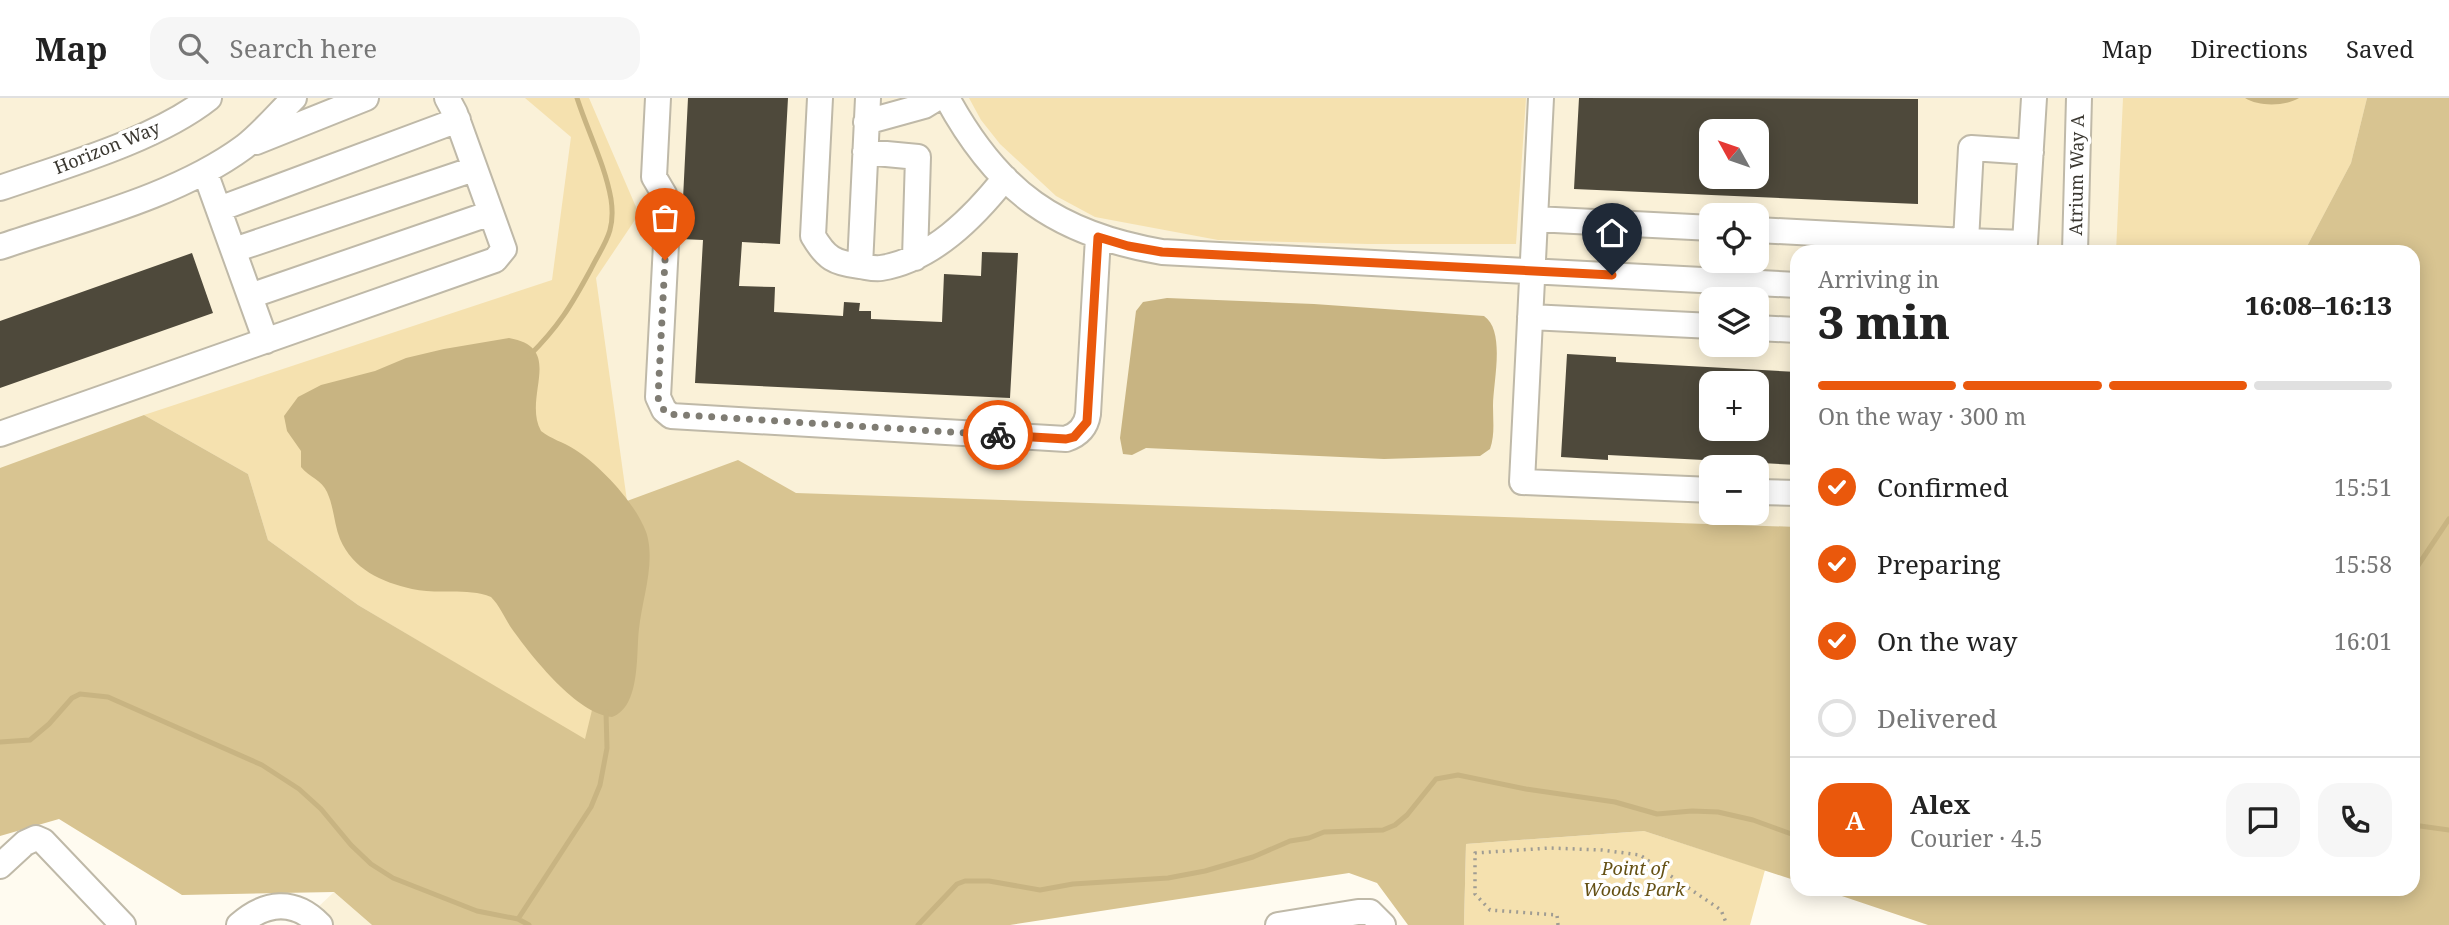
<!DOCTYPE html>
<meta charset="utf-8">
<style>
:root{--surface:#fff;--page:#f6f6f6;--text:#222;--muted:#767676;--line:#e0e0e0;--accent:#ea580c}
body{margin:0;font-family:"Noto Serif",serif;background:var(--page);color:var(--text);height:100vh;display:flex;flex-direction:column;font-size:26px;white-space:nowrap}
*{box-sizing:border-box;margin:0}
p{font-size:23px;color:var(--muted)}
.icon{flex:none;width:38px;height:38px;fill:none;stroke:currentColor;stroke-width:2;stroke-linecap:round;stroke-linejoin:round}
.map{position:relative;flex:1;overflow:hidden}
.side{position:absolute;left:1790px;top:147px;width:630px;height:651px;display:flex;flex-direction:column;background:var(--surface);border-radius:21px;box-shadow:0 4px 18px #0003}
.side>*{flex:none}
.needle{width:46px;rotate:310deg}
.controls{position:absolute;left:1699px;top:21px;display:grid;gap:14px}
.controls a{display:grid;place-items:center;width:70px;height:70px;border-radius:14px;background:var(--surface);box-shadow:0 4px 18px #0003;font-size:35px}
.pin{position:absolute;display:grid;place-items:center;width:60px;height:60px;color:#fff;margin:-72px -30px;border-radius:50% 50% 50% 0;rotate:-45deg;box-shadow:0 0 7px #0007}
.pin .icon{rotate:45deg}
.courier{position:absolute;display:grid;place-items:center;width:70px;height:70px;margin:-35px;border:5px solid #ea580c;border-radius:50%;background:#fff;color:#222;box-shadow:0 2px 9px #0007}
.summary em{font-style:normal;font-weight:800}
.summary div{display:flex;flex-direction:column-reverse}
.summary{display:flex;align-items:center;justify-content:space-between;height:119px;padding:0 28px}
h1{font-size:46px;font-weight:800;line-height:52px}
.bar{display:grid;grid-template-columns:repeat(4,1fr);gap:10px 7px;align-content:center;height:84px;padding:0 28px}
.bar i{height:9px;border-radius:5px;background:var(--line)}
.bar .active{background:var(--accent)}
.bar p{grid-column:span 4}
.line{display:flex;align-items:center;gap:18px;padding:0 28px;border-top:2px solid var(--line)}
.line div{flex:1}
.round{display:grid;place-items:center;flex:none;width:74px;height:74px;border-radius:21px;background:var(--page)}
ol{padding:0 28px;list-style:none}
li{display:flex;align-items:center;gap:21px;height:77px}
li p{margin-inline-start:auto}
li .icon{padding:7px;border-radius:50%;background:var(--accent);color:#fff;stroke-width:4}
li:last-child{color:var(--muted)}
li i{width:38px;height:38px;border:4px solid var(--line);border-radius:50%}
header{display:flex;align-items:center;gap:42px;box-sizing:border-box;height:98px;padding:0 35px;background:var(--surface);border-bottom:2px solid var(--line)}
header strong{font-size:33px}
nav{display:flex;gap:38px;margin-inline-start:auto;font-size:24px}
.search{width:490px;height:63px;background:var(--page);display:flex;align-items:center;gap:18px;box-sizing:border-box;padding:0 24px;border-radius:21px;color:var(--muted);font-size:26px}
.map>svg:first-child{display:block}
</style>
<header>
<strong>Map</strong>
<div class="search"><svg class="icon" aria-label="search" viewBox="0 0 24 24"><circle cx="10" cy="10" r="6"/><path d="M15 15l6 6"/></svg>Search here</div>
<nav><a>Map</a><a>Directions</a><a>Saved</a></nav>
</header>
<div class="map">
<svg width="2449" height="827" viewBox="0 0 2449 827">
<rect width="100%" height="100%" fill="#fffbf0"/>
<path fill="#faf1d8" fill-rule="evenodd" d="M0,0h2397l-66,154h-534v599l-1137,-130 -660,68zM1712,33h45v46h-45zM1712,117h45v46h-45zM1712,201h45v46h-45zM1712,285h45v46h-45zM1712,369h45v46h-45z
M334,794l38,33h-73z"/>
<path fill="#f5e1af" d="M525,0h64l50,116 -43,64 31,223 11,161 -53,78 -227,-135 -90,-65 -20,-66 -104,-59 408,-135 19,-143z
M969,0h557l-10,146h-148l-150,-4 -123,-23 -39,-21 -56,-52 -19,-24z
M2123,0h244l-16,65 -47,89h-188z
M1644,733l121,39 -15,55h-286l2,-81z"/>
<path fill="#d8c491" d="M2367,0h82v827h-521l-107,-36h592v-637h-109l47,-89z
M144,317l104,59 20,66 90,65 227,134 7,-29 35,-209 111,-41 58,33 1001,34v354l-153,-50 -178,13 -2,81h-56l-31,-42 -28,-10 -339,52h-638l-38,-33 -152,3 -123,-76 -59,17v-368z"/>
<path fill="#c8b482" d="M2245,0h54c-13,8 -40,9 -54,0z
M1167,200l147,6 170,12c22,15 9,66 9,90 0,15 2,29 -3,43l-10,7 -96,3 -238,-11 -14,7 -9,-1 -3,-16 16,-127 7,-9z
M509,240c57,10 13,58 32,93 10,8 22,11 33,18 23,14 53,46 66,70 3,6 7,13 8,20 6,29 -6,61 -9,90 -3,24 2,78 -27,88 -35,-3 -80,-60 -100,-88 -7,-10 -12,-23 -21,-32 -24,-10 -54,-2 -79,-8 -31,-7 -59,-20 -72,-50 -6,-15 -6,-32 -13,-47 -5,-12 -18,-15 -26,-25v-16l-14,-20 -3,-15 14,-19 23,-12 54,-14 31,-13 38,-9z"/>
<g fill="none" stroke-linecap="round" stroke-linejoin="round">
<path stroke="#c8b482" stroke-width="5" d="M529,258c30,-30 42,-50 62,-87 13,-26 25,-37 20,-70 -6,-34 -23,-67 -34,-101
M2413,475l36,-54
M0,644l30,-2 19,-16 23,-26 8,-4 28,3 154,68 37,24 22,20 30,36 20,19 22,14 84,33 41,8 11,6
M2413,727l36,5
M518,821l73,-112 9,-22 7,-37 -1,-36
M918,827l39,-41 8,-3h24l51,9 33,-6 95,-6 37,-7 48,-14 37,-16 19,-3 15,-6 59,-2 12,-5 12,-10 29,-36 22,-4 68,14 89,13 42,12 35,-3 26,1 35,8 44,16"/>
</g>
<path fill="#4e493b" fill-rule="evenodd" d="M688,0h100l-8,146 -38,-2 -3,44 36,1 -1,25 69,4 1,-14 16,1 -1,8h12v8l71,3 2,-48 37,2 1,-24 36,1 -8,145 -315,-15 8,-143 -22,-1z
M1579,0l339,1v105l-344,-15zM1712,33h45v46h-45z
M192,155l21,60 -213,75v-67z
M1567,256l49,3v5l181,10v93l-189,-10v5l-47,-3zM1712,285h45v46h-45z"/>
<g fill="none" stroke-linecap="round" stroke-linejoin="round">
<defs>
<path id="minor" d="M658,0l-4,79 10,17 4,12 -10,191 6,13 7,6 395,23c12,-4 20,-12 22,-25l10,-177
M820,0l-7,138c13,22 21,27 47,30 7,1 14,3 21,2 51,-8 93,-51 124,-90
M947,0c51,94 110,136 215,154l635,33
M1541,0l-19,384 190,8
M866,24l58,-16 13,-8
M256,44l110,-44
M865,54l53,5 -3,101
M2031,54l-60,-4 -5,93 59,2 9,-145
M205,74l61,169
M0,90c64,-22 156,-48 209,-90
M219,111l239,-89
M1535,121l177,9
M1757,132l209,11 -1,11
M0,149c79,-27 176,-50 244,-100 18,-14 34,-33 50,-49
M234,152l240,-81
M2075,154l4,-154
M860,168l8,-168
M250,198l241,-83
M1530,219l182,9
M1757,230l40,2
M0,336l495,-174 9,-11 -49,-136 -8,-15
M1757,394l40,1
M0,768l25,-23 11,-5 7,3 80,84
M239,827c26,-23 55,-27 81,0
M1278,827l80,-13h12l13,13"/>
</defs>
<use href="#minor" stroke="#bfb9a8" stroke-width="28"/>
<path stroke="#9f9c93" stroke-width="3.5" stroke-dasharray="2 5" stroke-linecap="butt" d="M1558,827l-1,-10 -67,-5 -15,-16v-41l75,-5 52,2 38,5 81,55 6,15"/>
<use href="#minor" stroke="#fff" stroke-width="24"/>
</g>
<g fill="none" stroke-linecap="round" stroke-linejoin="round">
<path stroke="#7f7c73" stroke-width="7" stroke-dasharray="0 12.6" d="M665,162l-7,137 2,8 7,9 331,21"/>
<path stroke="#ea580c" stroke-width="9" d="M998,337l68,4 8,-2 13,-15 11,-185 30,9 34,6 450,23"/>
</g>
<g text-anchor="middle" stroke-width="7" stroke-linejoin="round" paint-order="stroke">
<g font-size="18" fill="#3a3730" stroke="#fff">
<text transform="translate(107 50) rotate(-22)" y="6">Horizon Way</text>
<text transform="translate(2077 77) rotate(-89)" y="6">Atrium Way A</text>
</g>
<g font-size="18" font-style="italic" fill="#655115" stroke="#fff">
<text x="1634" y="777">Point of<tspan x="1634" dy="21">Woods Park</tspan></text>
</g>
</g>
</svg>
<div class="controls">
<a><svg class="needle" viewBox="-14 -14 28 28"><path d="M0-13l5 13h-10z" fill="#e53935"/><path d="M0 13l5-13h-10z" fill="#767676"/></svg></a>
<a><svg class="icon" aria-label="locate" viewBox="0 0 24 24"><circle cx="12" cy="12" r="6"/><path d="M12 2v4M12 18v4M2 12h4M18 12h4"/></svg></a>
<a><svg class="icon" aria-label="layers" viewBox="0 0 24 24"><path d="M12 4l9 5-9 5-9-5zM3 14l9 5 9-5"/></svg></a>
<a>+</a>
<a>−</a>
</div>
<div class="pin" style="left:665px;top:162px;background:#ea580c"><svg class="icon" aria-label="bag" viewBox="0 0 24 24"><path d="M5 8h14l-1 12H6zM9 8a3 3 0 0 1 6 0"/></svg></div>
<div class="pin" style="left:1612px;top:177px;background:#1f2937"><svg class="icon" aria-label="home" viewBox="0 0 24 24"><path d="M3 11l9-7 9 7M6 9v11h12V9"/></svg></div>
<div class="courier" style="left:998px;top:337px"><svg class="icon" aria-label="bike" viewBox="0 0 24 24"><circle cx="6" cy="16" r="4"/><circle cx="18" cy="16" r="4"/><path d="M6 16l4-8h5l3 8M10 8l3 8H6M13 5h3"/></svg></div>
<section class="side">
<div class="summary"><div><h1>3 min</h1><p>Arriving in</p></div><em>16:08–16:13</em></div>
<div class="bar"><i class="active"></i><i class="active"></i><i class="active"></i><i></i><p>On the way · 300 m</p></div>
<ol>
<li><svg class="icon" aria-label="check" viewBox="0 0 24 24"><path d="M5 12l5 5 9-10"/></svg>Confirmed<p>15:51</p></li>
<li><svg class="icon" aria-label="check" viewBox="0 0 24 24"><path d="M5 12l5 5 9-10"/></svg>Preparing<p>15:58</p></li>
<li><svg class="icon" aria-label="check" viewBox="0 0 24 24"><path d="M5 12l5 5 9-10"/></svg>On the way<p>16:01</p></li>
<li><i></i>Delivered</li>
</ol>
<div class="line" style="height:126px"><b class="round" style="background:var(--accent);color:#fff">A</b><div><b>Alex</b><p>Courier · 4.5</p></div><a class="round"><svg class="icon" aria-label="chat" viewBox="0 0 24 24"><path d="M4 5h16v11H9l-5 4z"/></svg></a><a class="round"><svg class="icon" aria-label="phone" viewBox="0 0 24 24"><path d="M5 4h4l2 5-3 2q2 4 5 5l2-3 5 2v4C11 20 4 13 5 4z"/></svg></a></div>
</section>
</div>
